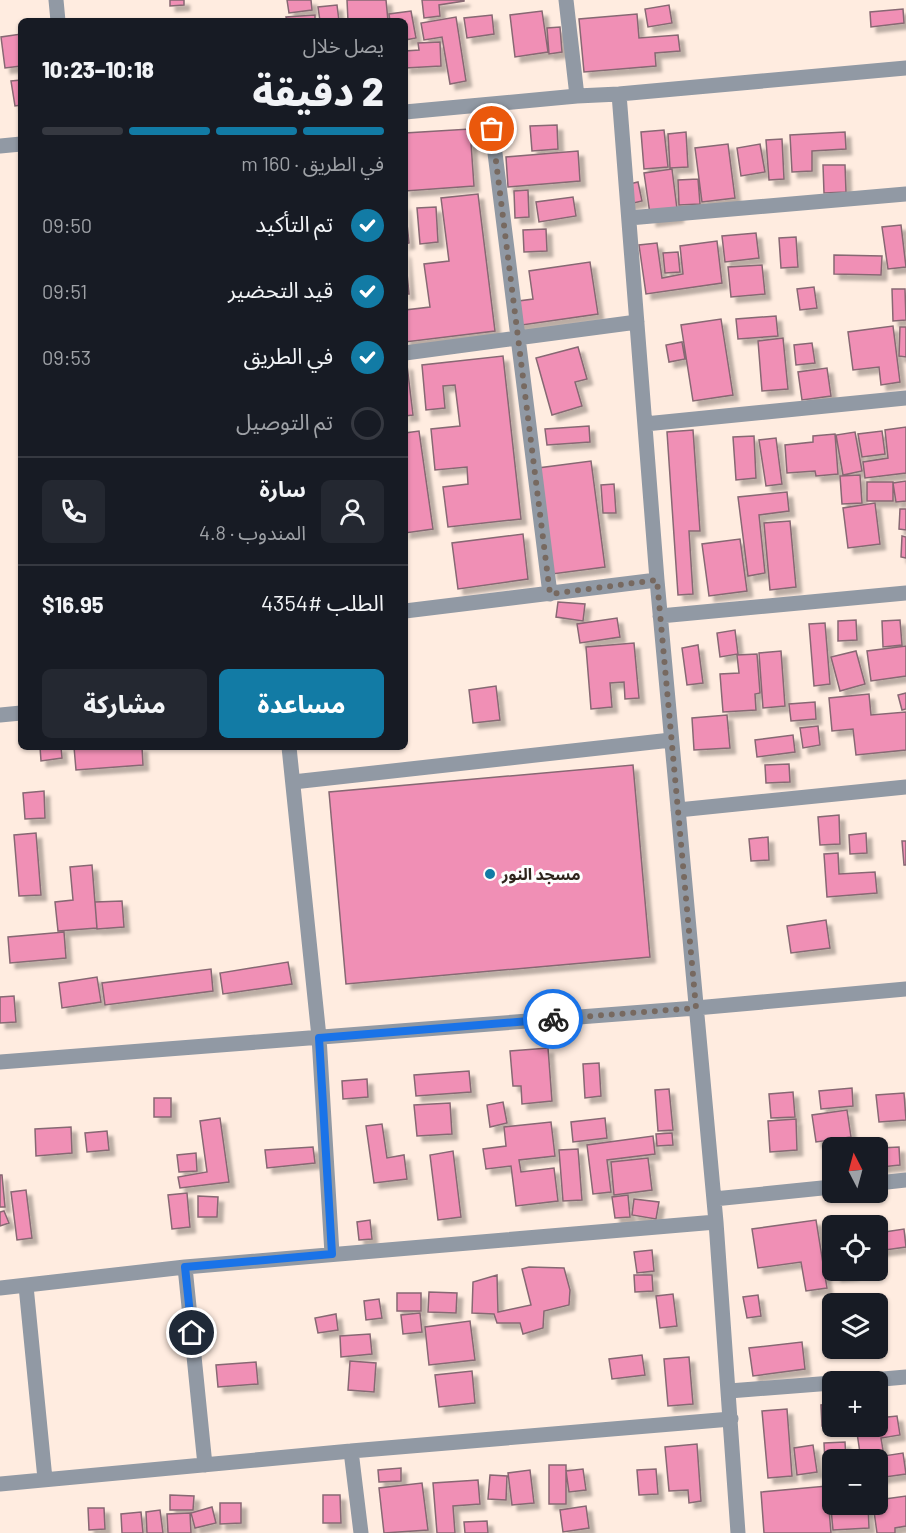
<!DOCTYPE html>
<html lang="ar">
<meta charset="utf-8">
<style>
:root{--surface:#171b24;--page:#242831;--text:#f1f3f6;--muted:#9ea1a6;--line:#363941;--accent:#127ba5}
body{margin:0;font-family:Barlow,"Noto Sans Arabic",sans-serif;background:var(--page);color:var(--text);direction:rtl;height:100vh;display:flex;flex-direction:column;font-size:22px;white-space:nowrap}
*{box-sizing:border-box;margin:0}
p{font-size:20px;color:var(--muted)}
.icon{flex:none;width:33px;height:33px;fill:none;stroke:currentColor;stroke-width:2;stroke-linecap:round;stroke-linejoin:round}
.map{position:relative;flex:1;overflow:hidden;direction:ltr}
.side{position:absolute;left:18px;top:18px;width:390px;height:732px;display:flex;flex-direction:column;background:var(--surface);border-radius:9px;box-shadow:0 2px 4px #0004;direction:rtl}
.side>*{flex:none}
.needle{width:39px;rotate:354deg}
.buttons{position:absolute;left:822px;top:1137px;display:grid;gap:12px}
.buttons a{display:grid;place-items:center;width:66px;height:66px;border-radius:9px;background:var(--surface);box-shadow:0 2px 4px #0004;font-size:30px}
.pin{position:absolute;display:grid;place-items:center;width:51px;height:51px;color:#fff;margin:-26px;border:3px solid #fff;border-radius:50%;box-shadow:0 2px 6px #0007}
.courier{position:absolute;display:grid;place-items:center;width:60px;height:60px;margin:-30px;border:4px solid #1a73e8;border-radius:50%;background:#fff;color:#222;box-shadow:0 2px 8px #0007}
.overview em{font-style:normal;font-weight:800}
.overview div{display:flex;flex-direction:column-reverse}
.overview{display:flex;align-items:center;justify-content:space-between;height:102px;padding:0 24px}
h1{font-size:39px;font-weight:800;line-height:45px}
.bar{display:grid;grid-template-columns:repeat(4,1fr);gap:9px 6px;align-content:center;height:72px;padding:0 24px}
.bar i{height:8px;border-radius:4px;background:var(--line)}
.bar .selected{background:var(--accent)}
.bar p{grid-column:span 4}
.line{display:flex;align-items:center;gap:15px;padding:0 24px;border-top:2px solid var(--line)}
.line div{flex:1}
.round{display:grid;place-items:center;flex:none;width:63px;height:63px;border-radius:9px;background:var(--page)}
ol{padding:0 24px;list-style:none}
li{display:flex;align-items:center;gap:18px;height:66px}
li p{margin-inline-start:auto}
li .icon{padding:6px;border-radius:50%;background:var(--accent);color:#fff;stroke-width:4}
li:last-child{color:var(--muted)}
li i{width:33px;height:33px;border:3px solid var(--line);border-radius:50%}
.button{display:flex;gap:12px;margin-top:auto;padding:12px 24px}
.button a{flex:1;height:69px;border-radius:9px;background:var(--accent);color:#fff;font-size:24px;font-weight:800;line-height:69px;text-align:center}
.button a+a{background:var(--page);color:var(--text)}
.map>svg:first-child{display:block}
</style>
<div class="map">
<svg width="906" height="1533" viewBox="0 0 906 1533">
<defs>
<filter id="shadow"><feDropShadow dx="5.5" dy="5.5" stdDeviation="1.5" flood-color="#0004"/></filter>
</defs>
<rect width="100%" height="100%" fill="#ffece0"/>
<path fill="#f08fb5" stroke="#876873" stroke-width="1.5" filter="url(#shadow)" d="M170,0h14v5l-14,1z
M287,0h24l1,10 -23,3z
M347,0h39l2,21h-40z
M422,0h42v1l-25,4 1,11 -16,2z
M337,5l2,16h-19l-2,-14z
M669,5l3,18 -24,4 -3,-18z
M903,9l1,14 -33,4 -1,-15z
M411,11l5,27 -11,2v-19h-15l-1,-7z
M542,11l6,41 -33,5 -5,-42z
M637,14l2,24 39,-3 2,16 -25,2 1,13 -72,6 -5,-53z
M315,15v6h-28l-1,-4z
M492,15l2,19 -27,4 -3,-20z
M456,17l10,64 -16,3 -8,-47 -18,3 -3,-17z
M560,27l2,25 -13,2 -2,-26z
M21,34v32l-16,2 -4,-31z
M440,42l1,24 -36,2v-17l14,-1 -1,-7z
M21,80v25l-6,1 -4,-25z
M557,125l1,24 -26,2 -2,-25z
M470,129l4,57 -69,5v-58z
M664,130l4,37 -24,2 -3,-37z
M686,132l2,35 -18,1 -2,-34z
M845,132l1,17 -34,2v20l-20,1 -2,-37z
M782,139l2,40 -15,1 -3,-40z
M728,144l7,54 -33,4 -7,-54z
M760,144l5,28 -24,4 -4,-28z
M578,151l2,30 -72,6 -2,-30z
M823,165h22l1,27 -22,1z
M672,169l6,48 -27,4 -7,-48z
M698,179l2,25 -21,1 -1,-25z
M638,182l4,19 -17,4 -4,-19z
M528,190l1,27 -14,1 -1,-27z
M478,194l17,137 -90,11v-32l25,-3 -6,-43 25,-3 -8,-63z
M573,197l3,19 -37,6 -3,-20z
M405,204l4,39 -4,1z
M436,207l2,35 -18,2 -3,-36z
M901,225l5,42 -18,2 -6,-42z
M546,229l1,22 -23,1 -1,-22z
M756,233l3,25 -34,4 -3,-26z
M796,237l2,30 -17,1 -2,-30z
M717,241l5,42 -76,11 -7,-49 18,-2 5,35 21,-4 -3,-28z
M405,252l4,42h-4z
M678,252l2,20 -15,1 -2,-20z
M834,255l48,1 -1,19 -47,-1z
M590,262l8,52 -83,12 -4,-24 22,-3 -4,-28z
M762,265l3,29 -34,3 -3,-30z
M814,287l3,21 -17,2 -3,-21z
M892,289h13l1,31 -13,1z
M776,316l2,20 -40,3 -2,-20z
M721,319l12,76 -40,6 -12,-76z
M893,326l7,56 -19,3 -2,-18 -26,3 -5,-38z
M900,327h6v30l-7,-1z
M783,338l5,51 -26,2 -4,-50z
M682,342l3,17 -16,3 -3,-17z
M812,343l3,20 -19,2 -2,-20z
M578,347l9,32 -12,3 7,24 -30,9 -16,-57z
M503,356l18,163 -73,8 -5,-40 25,-3 -1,-17 -32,3 -4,-41 29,-3 -5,-41 -12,1 2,22 -19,2 -4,-45z
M405,365h2l6,50 -8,1z
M827,368l4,28 -29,4 -4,-28z
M589,426l1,16 -43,3 -2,-16z
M906,427v46l-41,5 -2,-16 25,-4 -3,-28z
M693,430l7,101h-11l4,63 -15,1 -11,-163z
M419,431l14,98 -28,4v-100z
M882,431l3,23 -23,3 -4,-23z
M855,432l7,39 -19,4 -7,-40z
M835,434l3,40 -22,2 -1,-5 -28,2 -2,-28 28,-3v-6z
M754,436l2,42 -20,2 -3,-43z
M776,438l6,46 -16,2 -7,-46z
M591,461l14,106 -53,7 -14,-106z
M860,475l2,28 -20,1 -2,-28z
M906,481v20l-10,1 -3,-19z
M867,482h26v19h-26z
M614,484l2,29h-13l-2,-28z
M787,492l2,19 -30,4 6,58 -17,3 -10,-79z
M875,503l5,41 -32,4 -5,-40z
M900,509h6v21l-7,-1z
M790,521l6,66 -26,3 -6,-67z
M523,534l5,45 -70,10 -6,-46z
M902,536l4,1v21l-5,-1z
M740,539l7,52 -38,5 -7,-52z
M558,602l27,2 -2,17 -27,-4z
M617,618l3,19 -40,6 -3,-19z
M856,620l1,20 -19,1v-20z
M900,620l2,25 -19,2 -1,-26z
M825,623l5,61 -16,2 -5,-62z
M735,630l3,24 -18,3 -3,-24z
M634,643l5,55 -14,1 -1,-17 -14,1 2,24 -21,2 -5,-62z
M698,645l5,38 -16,2 -5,-37z
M906,646v30l-35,5 -4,-30z
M781,651l4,55 -22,2 -4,-55z
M856,651l9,33 -25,7 -9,-34z
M757,654l3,39 -5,1 1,16 -33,2 -3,-38 19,-1 -2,-18z
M496,686l4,34 -27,3 -4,-33z
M906,693v16l-4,1 -4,-15z
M869,694l2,21 35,-3v38l-50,5 -3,-26 -21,2 -3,-33z
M815,702l1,17 -25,2 -2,-17z
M727,715l3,33 -36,2 -2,-32z
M818,726l2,19 -17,3 -3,-20z
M793,735l2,17 -38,5 -2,-17z
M40,747h21l1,11 -21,3z
M74,747h68l1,18 -67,5z
M789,764l1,18 -24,1 -1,-18z
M633,765l17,192 -304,27 -17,-192z
M44,791l1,27 -20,1 -2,-26z
M839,815l1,29 -20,1 -2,-28z
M36,833l5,62 -22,1 -5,-61z
M866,833l1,20 -17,1 -1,-19z
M768,837l1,23 -18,1 -2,-22z
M902,841h4v24h-2z
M838,853l1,21 36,-2 2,21 -50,4 -3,-43z
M92,865l5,63 -39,3 -3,-29 18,-2 -3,-33z
M122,901l2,26 -27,2 -2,-27z
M826,920l4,28 -39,5 -4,-27z
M64,932l2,26 -56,5 -2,-26z
M288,962l4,22 -69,10 -3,-21z
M211,969l2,22 -108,14 -3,-22z
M97,977l4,25 -39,6 -3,-25z
M14,996l2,26 -16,1v-26z
M548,1048l4,53 -30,3 -1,-18h-8l-3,-35z
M599,1063l2,33 -16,2 -2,-34z
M469,1071l2,21 -55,4 -2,-21z
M367,1079l1,18 -25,2 -1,-18z
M852,1088l1,18 -32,3 -2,-18z
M669,1089l4,41 -15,1 -3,-41z
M793,1092l2,25 -24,1 -2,-24z
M904,1093l2,27 -27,2 -3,-27z
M154,1098h17v19h-17z
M503,1102l4,21 -17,4 -3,-22z
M450,1103l2,31 -35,2 -3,-31z
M847,1110l4,27 -35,5 -4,-27z
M220,1118l9,64 -49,6 -2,-11 29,-5 -7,-51z
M605,1118l2,20 -34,4 -2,-20z
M796,1119l1,31 -27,2 -2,-31z
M551,1122l4,34 -36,4 2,12 33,-4 4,33 -42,5 -5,-40 -25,3 -3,-20 23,-3 -2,-19z
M382,1124l5,34 17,-3 3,24 -33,4 -8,-57z
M71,1127l1,26 -36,3 -1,-27z
M107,1131l2,19 -22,2 -2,-19z
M672,1133l1,12 -16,1 -1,-12z
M653,1136l2,18 -48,6 4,32 -18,2 -6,-49z
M857,1142l1,6h-26v10v-14z
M313,1147l2,16 -48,5 -2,-18z
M899,1147l1,18 -19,2 -1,-19z
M578,1149l4,51 -19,1 -4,-51z
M453,1151l8,66 -23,3 -8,-65z
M196,1153l1,18 -18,1 -2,-17z
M648,1158l4,32 -38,5 -3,-33z
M0,1175h2l3,32h-5z
M26,1190l6,48 -15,2 -6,-48z
M187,1193l3,34 -18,2 -4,-34z
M628,1195l2,22 -15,1 -3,-21z
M198,1196l20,1 -1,20h-19z
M634,1199l25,3 -3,17 -24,-4z
M4,1211l5,12 -9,3v-14z
M370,1220l2,19 -13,1 -2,-18z
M816,1220l11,68 -21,3 -5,-29 -43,6 -6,-39z
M904,1229l2,18 -28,4v-18z
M652,1250l2,21 -17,2 -3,-21z
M529,1267l35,1 6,22 -1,15 -25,6 -1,17 -20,6 -3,-11h-23l-3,-9 -22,-1 1,-31 24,-7 1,37 33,-7 -9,-36z
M835,1270h18v4l-17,2z
M634,1275h18l1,16 -18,1z
M429,1292l28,1 -1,20 -28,-1z
M397,1293h24v18h-24z
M673,1294l4,32 -17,2 -4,-32z
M758,1295l3,21 -14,2 -4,-21z
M379,1299l3,19 -16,2 -2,-19z
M420,1313l2,19 -19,2 -2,-19z
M336,1314l2,16 -20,3 -3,-15z
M470,1321l5,39 -46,5 -4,-38z
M370,1334l2,20 -31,3 -1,-21z
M802,1342l3,27 -52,7 -4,-28z
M642,1355l3,20 -33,4 -3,-20z
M689,1357l4,47 -25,2 -4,-47z
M350,1361l26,2 -2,29 -26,-2z
M256,1362l2,22 -40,3 -2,-22z
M472,1371l3,32 -36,4 -4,-32z
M832,1404v22h-10l-1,-21z
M787,1409l5,67 -24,2 -6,-67z
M897,1416l3,19 -19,3 3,18 19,-3 3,21 -28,4v-18h-17l-5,-34h22v-8z
M845,1442l1,18h-14v25h-6l-2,-42z
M697,1444l4,57 -12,2 -1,-13 -19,1 -4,-44z
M813,1445l4,27 -20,3 -3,-27z
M549,1465h17v39h-17z
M401,1468v13l-22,1 -1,-12z
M583,1469l3,21 -17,2 -3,-21z
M656,1469l2,25 -19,1 -2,-25z
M530,1470l4,33 -22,2 -4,-32z
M490,1475l17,1 -1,24 -18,-1z
M478,1480l2,24 -27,2 2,27h-18l-4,-50z
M422,1483l6,47 -44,3 -5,-45z
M827,1486l4,47h-67l-3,-41z
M170,1495l24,1 -1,14h-23z
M323,1495h17l1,28h-18z
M906,1496v30l-11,2v5h-18l-4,-29h5v-4z
M830,1498h2v6h36l1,24 -36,2z
M220,1503h21v20l-21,1z
M586,1506l3,22 -26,4 -3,-22z
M212,1507l4,16 -21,5 -4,-15z
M88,1508h16l1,21 -16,1z
M160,1510l3,23h-16l-1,-21z
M141,1512l2,21h-21l-1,-19z
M190,1513l1,20h-23l-1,-19z
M487,1521l1,12h-23l-1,-11z"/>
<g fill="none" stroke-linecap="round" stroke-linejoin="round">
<path stroke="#9199a4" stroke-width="15" d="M56,0l2,21
M566,0l11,96
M619,94l38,486 59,642 22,311
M489,105l61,489
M405,112l172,-16 42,-2 287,-26
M0,146l21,-2
M629,218l277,-24
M405,353l232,-31
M645,424l261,-26
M405,611l252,-31
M660,616l246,-23
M0,715l21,-2
M289,747l30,290 13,217
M293,782l378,-42
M678,810l228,-23
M0,1062l696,-54 210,-19
M878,1183l28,-3
M714,1199l118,-12
M185,1267l20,198
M26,1286l19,193
M0,1288l185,-21 531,-45
M849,1382l57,-5
M729,1391l103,-8
M351,1451l10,82
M0,1484l351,-33 380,-32"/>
</g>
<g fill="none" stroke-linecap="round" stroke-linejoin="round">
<path stroke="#776960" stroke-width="6" stroke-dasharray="0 10.8" d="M492,129l58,465 107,-14 39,428 -143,11"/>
<path stroke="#1a73e8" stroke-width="8" d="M192,1333l-7,-66 147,-13 -13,-216 234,-19"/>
</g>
<circle fill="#127ba5" stroke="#fdfdfd" stroke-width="2" cx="490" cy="874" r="6"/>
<g text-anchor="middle" stroke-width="6" stroke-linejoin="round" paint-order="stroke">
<g font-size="16" font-weight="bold" fill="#2e231b" stroke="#fdfdfd" text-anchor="start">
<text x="502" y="880">مسجد النور</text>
</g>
</g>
</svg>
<div class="buttons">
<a><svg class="needle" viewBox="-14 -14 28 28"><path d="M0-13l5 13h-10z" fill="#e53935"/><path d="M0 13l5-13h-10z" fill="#9ea1a6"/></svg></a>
<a><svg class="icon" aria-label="locate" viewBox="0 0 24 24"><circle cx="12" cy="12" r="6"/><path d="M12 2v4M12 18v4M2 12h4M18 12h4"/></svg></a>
<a><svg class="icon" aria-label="layers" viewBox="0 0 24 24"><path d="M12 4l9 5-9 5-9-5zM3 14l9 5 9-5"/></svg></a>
<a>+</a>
<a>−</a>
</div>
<div class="pin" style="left:492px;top:129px;background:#ea580c"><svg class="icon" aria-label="bag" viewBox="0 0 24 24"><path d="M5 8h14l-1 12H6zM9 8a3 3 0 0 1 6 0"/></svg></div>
<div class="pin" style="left:192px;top:1333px;background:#1f2937"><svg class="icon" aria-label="home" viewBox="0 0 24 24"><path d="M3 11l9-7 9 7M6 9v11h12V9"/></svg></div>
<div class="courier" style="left:553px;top:1019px"><svg class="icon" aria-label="bike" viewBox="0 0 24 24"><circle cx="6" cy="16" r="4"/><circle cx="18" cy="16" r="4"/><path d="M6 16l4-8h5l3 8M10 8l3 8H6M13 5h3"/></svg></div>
<section class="side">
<div class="overview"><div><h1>2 دقيقة</h1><p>يصل خلال</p></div><em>10:18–10:23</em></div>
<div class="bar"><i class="selected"></i><i class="selected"></i><i class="selected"></i><i></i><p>في الطريق · 160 m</p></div>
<ol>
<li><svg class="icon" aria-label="check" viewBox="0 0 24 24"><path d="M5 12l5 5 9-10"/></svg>تم التأكيد<p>09:50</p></li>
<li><svg class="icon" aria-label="check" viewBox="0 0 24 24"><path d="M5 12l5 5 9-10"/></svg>قيد التحضير<p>09:51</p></li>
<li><svg class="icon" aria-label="check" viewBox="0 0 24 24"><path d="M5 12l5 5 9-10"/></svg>في الطريق<p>09:53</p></li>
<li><i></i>تم التوصيل</li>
</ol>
<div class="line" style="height:108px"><a class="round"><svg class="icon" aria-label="person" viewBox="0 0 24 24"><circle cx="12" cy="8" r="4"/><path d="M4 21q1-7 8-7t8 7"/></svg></a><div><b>سارة</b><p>المندوب · 4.8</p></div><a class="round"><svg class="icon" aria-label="phone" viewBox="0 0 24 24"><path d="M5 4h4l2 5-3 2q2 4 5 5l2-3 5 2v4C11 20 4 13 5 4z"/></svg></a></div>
<div class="line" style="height:78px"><div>الطلب #4354</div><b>$16.95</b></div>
<div class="button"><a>مساعدة</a><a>مشاركة</a></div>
</section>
</div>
